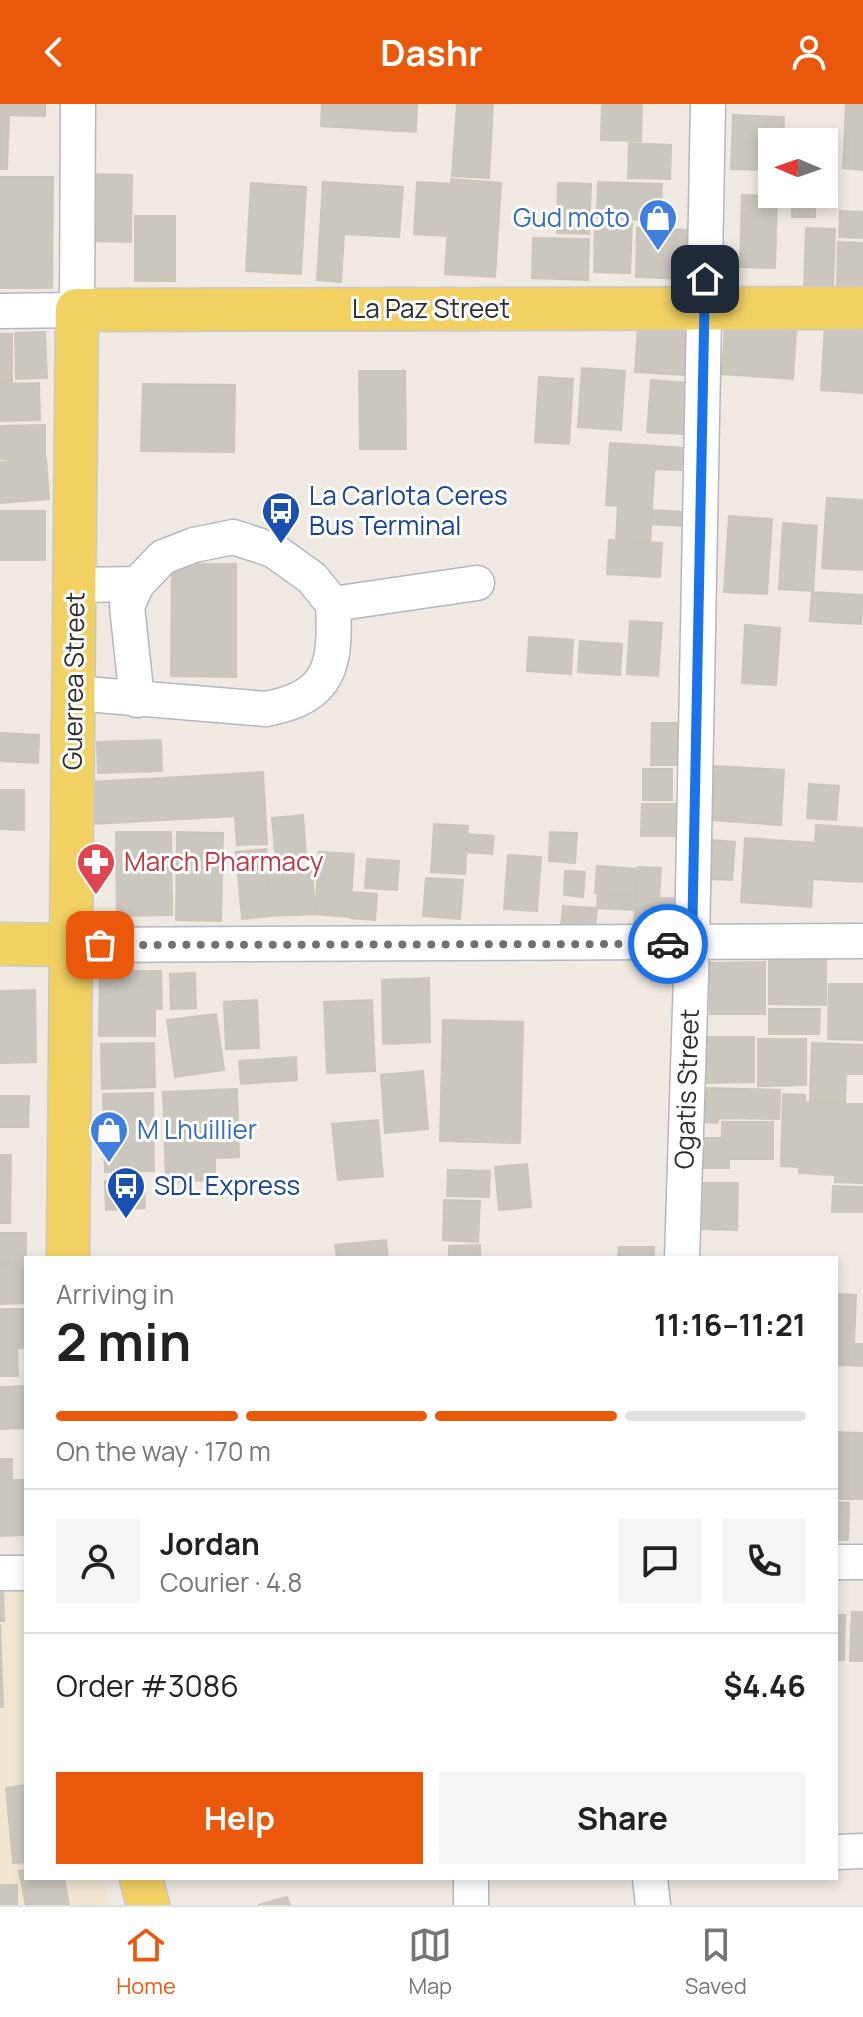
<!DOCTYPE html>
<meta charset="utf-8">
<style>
:root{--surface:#fff;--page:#f6f6f6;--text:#222;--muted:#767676;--line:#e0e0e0;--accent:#ea580c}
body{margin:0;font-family:Manrope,sans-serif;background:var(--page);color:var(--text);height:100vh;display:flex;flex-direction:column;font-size:30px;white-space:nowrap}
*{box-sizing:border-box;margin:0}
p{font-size:26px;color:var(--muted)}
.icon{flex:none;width:44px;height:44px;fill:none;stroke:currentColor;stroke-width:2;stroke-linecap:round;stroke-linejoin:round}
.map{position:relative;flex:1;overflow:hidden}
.panel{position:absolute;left:24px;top:1152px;width:814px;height:624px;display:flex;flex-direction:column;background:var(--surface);border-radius:0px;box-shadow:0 4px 12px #0003}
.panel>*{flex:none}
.needle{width:52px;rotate:272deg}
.fabs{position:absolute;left:758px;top:24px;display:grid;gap:16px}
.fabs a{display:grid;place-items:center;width:80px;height:80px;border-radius:0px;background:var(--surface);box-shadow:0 4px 12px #0003;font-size:40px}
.pin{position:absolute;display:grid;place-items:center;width:68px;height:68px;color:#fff;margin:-34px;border-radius:16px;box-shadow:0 4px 12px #0006}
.courier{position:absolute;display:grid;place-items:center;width:80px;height:80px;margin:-40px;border:6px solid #1a73e8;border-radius:50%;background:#fff;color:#222;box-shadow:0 2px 10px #0007}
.overview em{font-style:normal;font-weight:700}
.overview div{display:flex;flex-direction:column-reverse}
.overview{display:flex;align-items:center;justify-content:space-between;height:136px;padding:0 32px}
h1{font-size:52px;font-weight:700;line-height:60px}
.bar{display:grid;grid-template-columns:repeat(4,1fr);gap:12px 8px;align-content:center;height:96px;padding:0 32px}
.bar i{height:10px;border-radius:6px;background:var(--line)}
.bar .active{background:var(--accent)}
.bar p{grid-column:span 4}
.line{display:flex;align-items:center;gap:20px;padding:0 32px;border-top:2px solid var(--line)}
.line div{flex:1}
.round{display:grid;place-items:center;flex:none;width:84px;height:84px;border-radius:0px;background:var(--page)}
.primary-button{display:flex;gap:16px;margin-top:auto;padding:16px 32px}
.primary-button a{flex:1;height:92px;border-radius:0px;background:var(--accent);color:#fff;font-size:32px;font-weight:700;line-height:92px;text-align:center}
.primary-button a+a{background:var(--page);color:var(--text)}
header{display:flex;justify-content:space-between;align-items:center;height:104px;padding:0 32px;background:var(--accent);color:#fff;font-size:36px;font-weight:700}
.dock{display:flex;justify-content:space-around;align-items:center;height:112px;border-top:2px solid var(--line);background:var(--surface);font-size:22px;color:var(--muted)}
.dock a{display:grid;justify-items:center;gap:4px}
.dock .active{color:var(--accent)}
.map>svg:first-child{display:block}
</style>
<header><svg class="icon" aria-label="back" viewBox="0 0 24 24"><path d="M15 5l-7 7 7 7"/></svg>Dashr<svg class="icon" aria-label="person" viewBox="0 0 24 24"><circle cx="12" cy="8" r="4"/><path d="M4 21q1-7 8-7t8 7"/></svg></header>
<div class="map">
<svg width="863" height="1801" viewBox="0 0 863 1801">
<rect width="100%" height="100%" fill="#efe9e1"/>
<path fill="#f0e6d1" d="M26,1482v292h76l7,27h-109v-318z"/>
<path fill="#cbc7bf" stroke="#cbc5ba" stroke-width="2" d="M0,0h45v12l-45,-1z
M322,0h95l-1,28 -95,-6z
M457,0h36l-4,74 -37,-2z
M602,0h40l-1,37 -40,-1z
M846,0h17v66l-20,-2z
M0,11h9l-2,54h-7z
M733,11l51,2 -1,25h-11v28l-41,-1z
M629,39l42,2 -1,34 -42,-1z
M92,70l40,1 -1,67 -40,-1z
M0,73h53l-1,111h-52z
M824,74h9v16h-18v23h-23v-23h32z
M451,75l50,4 -6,94 -50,-3z
M323,78l80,5 -4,50 -55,-3 -3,48 -24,-2z
M417,78l33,2 -3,52 -33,-2z
M598,78l64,2 -1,37 -64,-3z
M251,79l55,4 -5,87 -55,-3z
M558,79l33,1 -2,50 -32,-1z
M742,91l35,1 -2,72 -35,-1z
M840,107l23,1v26l-24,-1z
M135,112h40v65h-40z
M595,118l37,1 -2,50 -36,-1z
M637,124l50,2 -2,49 -49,-2z
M806,124l29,1 -2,59 -29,-1z
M533,134l56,1 -1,41 -56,-2z
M838,138l25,1v44l-26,-1z
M825,219l38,3v67l-42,-3z
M638,222l50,3 -2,46 -51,-3z
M725,223l71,4 -3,48 -71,-5z
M45,228l2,46 -31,1 -1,-46z
M0,230h12v48h-12z
M582,264l43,3 -4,59 -43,-3z
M359,267h46l1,78h-46z
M539,273l34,2 -4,65 -34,-2z
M651,276l36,3 -3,51 -37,-2z
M39,279l1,37 -40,1v-37z
M143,280l92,1 -1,67 -93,-1z
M45,321v33l-45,1v-33z
M610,339l46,3 -4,62 -46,-3z
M656,342l27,2 -2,22 -26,-1z
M46,354l3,41 -49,4v-41z
M827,394l36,2v70l-41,-2z
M618,402l34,2 -2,35 -34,-3z
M652,406l30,2v14l-31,-2z
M0,407h45v49h-45z
M729,412l43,3 -5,75 -43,-2z
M783,419l34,3 -4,65 -34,-2z
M609,436l53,3 -2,34 -53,-3z
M172,460h64v113l-65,-1z
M812,488l51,3 -2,29 -51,-3z
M630,517l32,2 -4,53 -31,-2z
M745,521l35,3 -4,57 -34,-2z
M529,533l44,3 -2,34 -44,-3z
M580,537l42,3 -2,31 -42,-3z
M652,619h27v42h-28z
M0,629l39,2 -1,28 -38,-2z
M161,636l1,31 -64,2 -1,-31z
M714,662l70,4 -3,55 -70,-5z
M643,665h29v31h-29z
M263,668l4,72 -30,1 -5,-71z
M232,670l3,42 -142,8 -2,-42z
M809,680l30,2 -3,34 -29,-2z
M0,686h24v40l-24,-1z
M642,700h40v32h-41z
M303,711l3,41 -30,3 -4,-41z
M434,720l34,2 -3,48 -34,-2z
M816,721l47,3v54l-50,-3z
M116,728h55l1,83 -55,1z
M177,728l46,1 -2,88 -45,-1z
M550,728l27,1 -2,30 -26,-2z
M467,730l27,2 -2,18 -26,-2z
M745,734l70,5 -4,64 -70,-5z
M712,736l23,2 -3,38 -22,-1z
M266,745l5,67 -29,3 -6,-67z
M319,748l35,2 -4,63 -35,-3z
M508,751l33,2 -4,54 -33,-2z
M367,755l32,2 -2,29 -32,-2z
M312,762l3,48 -44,2 -3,-48z
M597,762l41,3 -2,27 -41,-3z
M638,763l23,1 -2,29 -23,-1z
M565,767l20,1 -2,25 -19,-2z
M426,774l37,2 -3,39 -37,-3z
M351,788l26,2 -2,26 -25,-2z
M598,789l38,3 -1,14 -38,-2z
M636,792l43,3 -2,28 -43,-3z
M563,802l34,2 -2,19 -34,-2z
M769,851h57v50l-57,-1z
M765,858v52h-55v-51z
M100,867h61l1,38h-7v27h-56z
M195,869l1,35 -25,1 -1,-35z
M429,874l1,64 -47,2 -1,-64z
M829,880h34v56l-35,-1z
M35,886l1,72 -36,1v-72z
M257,896l2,48 -33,1 -2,-47z
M372,896l3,71 -48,2 -3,-71z
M769,905h51l-1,25h-50z
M216,910l8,56 -49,7 -8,-57z
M443,916l80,2 -3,121 -80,-2z
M705,933h49v45l-49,1z
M758,935h48v46l-48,1z
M154,939l1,44 -53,2 -1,-45z
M812,939l51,2v29h-17l-1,28 -35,-1z
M296,953l1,23 -56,4 -2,-23z
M423,967l5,58 -43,4 -4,-58z
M705,984l75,2 -1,29 -60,-1 -2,5 -12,-1z
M237,985l2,68 -24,1v22l-49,2 -3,-90z
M153,989l1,78 -49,1 -2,-78z
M783,990l22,1v7l58,2v79l-28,-1v-7l-36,-2v-6l-18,-1z
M0,992h29l-1,31h-28z
M378,1016l5,56 -45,4 -6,-56z
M722,1018h51v37h-44v9h-26v-30h19z
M0,1051h11l-1,68h-10z
M527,1060l4,43 -32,3 -4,-43z
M448,1066l42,1 -1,26 -42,-1z
M144,1075l1,29 -39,2 -1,-29z
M697,1079h41l-1,47 -40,-1z
M833,1082l30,1v25h-31z
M444,1096l36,1 -2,41 -35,-2z
M0,1129h26v30h-26z
M386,1136l2,18h-51l-2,-13z
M480,1141v13h-31v-12z
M619,1143h35v11h-36z
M26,1160v39l-26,1v-39z
M836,1190l20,1 -2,49h9v22l-27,-1z
M0,1205h26v39h-9l1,28h-18z
M26,1282v42l-26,1v-42z
M836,1328l27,1v66h-27z
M0,1355h12v21h14v55l-26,1z
M836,1398l13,1 -1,37h-12z
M0,1486h3l1,31h-4z
M852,1508h11v49h-13z
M836,1511h9l-1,45h-8z
M0,1520l3,83h-3z
M26,1681v77l-13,1 -7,-75z
M26,1766v8h38l5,27h-43l-7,-34z
M0,1781h17v20h-17z
M287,1793l3,8h-32z"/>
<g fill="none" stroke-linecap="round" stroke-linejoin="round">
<defs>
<path id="minor" d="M0,207l77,-1 1,-206
M76,481l61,-1
M74,589l192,16c66,-12 70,-45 67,-105l144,-21
M137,596l-10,-94 10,-22 26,-27 31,-12 39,-8 40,13 39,28 21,26
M69,841l794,-4
M682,1154l10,-314 16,-840
M836,1458h27
M0,1469h26
M836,1748l27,-1
M471,1774v27
M650,1774l3,27"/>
<path id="major" d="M0,840l69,1
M68,1154l9,-948 786,-2
M141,1774l7,27"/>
</defs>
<use href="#minor" stroke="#b4b7c1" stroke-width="37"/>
<use href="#major" stroke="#c9c9c9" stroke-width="45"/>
<use href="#minor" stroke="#fff" stroke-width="34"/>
<use href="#major" stroke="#f2d163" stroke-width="42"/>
</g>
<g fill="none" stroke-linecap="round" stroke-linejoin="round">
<path stroke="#726f6d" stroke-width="8" stroke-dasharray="0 14.4" d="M100,841l568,-1"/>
<path stroke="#1a73e8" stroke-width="10" d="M668,840h24l13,-665"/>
</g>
<defs>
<symbol id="shop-pin" viewBox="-11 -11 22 30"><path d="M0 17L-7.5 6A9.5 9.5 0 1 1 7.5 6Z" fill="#3f7fe0" stroke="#fff"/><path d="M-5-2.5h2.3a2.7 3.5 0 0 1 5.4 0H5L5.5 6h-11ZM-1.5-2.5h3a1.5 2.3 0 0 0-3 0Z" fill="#fff"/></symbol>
<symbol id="bus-pin" viewBox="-11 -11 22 30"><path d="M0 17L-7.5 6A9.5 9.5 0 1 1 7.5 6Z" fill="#1a4fb4" stroke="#fff"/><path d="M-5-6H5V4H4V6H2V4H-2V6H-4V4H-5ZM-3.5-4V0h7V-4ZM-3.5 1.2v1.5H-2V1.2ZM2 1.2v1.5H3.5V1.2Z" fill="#fff"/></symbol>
<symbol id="pharmacy-pin" viewBox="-11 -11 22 30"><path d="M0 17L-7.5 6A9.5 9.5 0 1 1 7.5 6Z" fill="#e0444e" stroke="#fff"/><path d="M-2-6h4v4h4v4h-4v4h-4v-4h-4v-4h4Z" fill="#fff"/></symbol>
</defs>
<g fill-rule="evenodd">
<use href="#shop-pin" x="636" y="92" width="44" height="60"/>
<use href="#bus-pin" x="259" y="385" width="44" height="60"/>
<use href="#pharmacy-pin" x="74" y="736" width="44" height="60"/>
<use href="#shop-pin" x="87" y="1004" width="44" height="60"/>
<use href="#bus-pin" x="104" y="1060" width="44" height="60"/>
</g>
<g text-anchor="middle" stroke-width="6" stroke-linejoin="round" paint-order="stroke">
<g font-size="26" fill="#366cbe" stroke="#fff" text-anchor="end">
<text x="630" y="123">Gud moto</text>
<text x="137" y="1035" text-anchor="start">M Lhuillier</text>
</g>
<g font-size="26" fill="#2e2e2e" stroke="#fff">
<text x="431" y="214">La Paz Street</text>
<text transform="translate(74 577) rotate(-89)" y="9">Guerrea Street</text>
<text transform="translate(687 985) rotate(-88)" y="9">Ogatis Street</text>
</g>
<g font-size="26" fill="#164399" stroke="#fff" text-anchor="start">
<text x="309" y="401">La Carlota Ceres<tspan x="309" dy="30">Bus Terminal</tspan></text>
<text x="154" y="1091">SDL Express</text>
</g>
<g font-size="26" fill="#be3a42" stroke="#fff" text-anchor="start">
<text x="124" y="767">March Pharmacy</text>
</g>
</g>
</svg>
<div class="fabs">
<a><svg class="needle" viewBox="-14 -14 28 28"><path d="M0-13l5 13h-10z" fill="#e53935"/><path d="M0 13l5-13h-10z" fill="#767676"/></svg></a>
</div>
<div class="pin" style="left:100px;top:841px;background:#ea580c"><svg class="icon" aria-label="bag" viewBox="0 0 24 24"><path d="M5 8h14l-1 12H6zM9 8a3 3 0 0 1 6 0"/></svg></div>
<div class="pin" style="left:705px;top:175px;background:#1f2937"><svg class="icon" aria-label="home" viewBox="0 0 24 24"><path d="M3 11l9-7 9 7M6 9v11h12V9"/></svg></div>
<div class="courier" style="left:668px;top:840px"><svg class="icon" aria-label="car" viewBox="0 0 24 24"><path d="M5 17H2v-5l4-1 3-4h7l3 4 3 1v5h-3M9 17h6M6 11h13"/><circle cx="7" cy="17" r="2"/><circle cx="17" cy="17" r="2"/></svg></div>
<section class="panel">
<div class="overview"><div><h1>2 min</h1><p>Arriving in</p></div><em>11:16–11:21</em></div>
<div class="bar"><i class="active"></i><i class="active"></i><i class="active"></i><i></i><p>On the way · 170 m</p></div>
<div class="line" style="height:144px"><a class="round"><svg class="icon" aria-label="person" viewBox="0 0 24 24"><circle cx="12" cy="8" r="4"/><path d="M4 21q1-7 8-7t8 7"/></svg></a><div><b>Jordan</b><p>Courier · 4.8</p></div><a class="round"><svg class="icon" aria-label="chat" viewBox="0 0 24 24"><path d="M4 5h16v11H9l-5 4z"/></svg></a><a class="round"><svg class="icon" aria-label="phone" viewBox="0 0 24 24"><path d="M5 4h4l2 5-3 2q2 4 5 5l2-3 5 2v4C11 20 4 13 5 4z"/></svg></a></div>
<div class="line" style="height:104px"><div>Order #3086</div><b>$4.46</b></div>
<div class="primary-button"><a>Help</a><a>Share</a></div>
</section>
</div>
<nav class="dock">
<a class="active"><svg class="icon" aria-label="home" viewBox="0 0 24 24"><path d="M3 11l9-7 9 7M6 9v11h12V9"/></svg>Home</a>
<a><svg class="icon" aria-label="map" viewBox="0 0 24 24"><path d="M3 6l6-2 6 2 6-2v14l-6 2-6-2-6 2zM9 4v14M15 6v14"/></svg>Map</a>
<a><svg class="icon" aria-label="saved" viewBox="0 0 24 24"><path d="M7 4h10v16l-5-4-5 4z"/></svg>Saved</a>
</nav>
